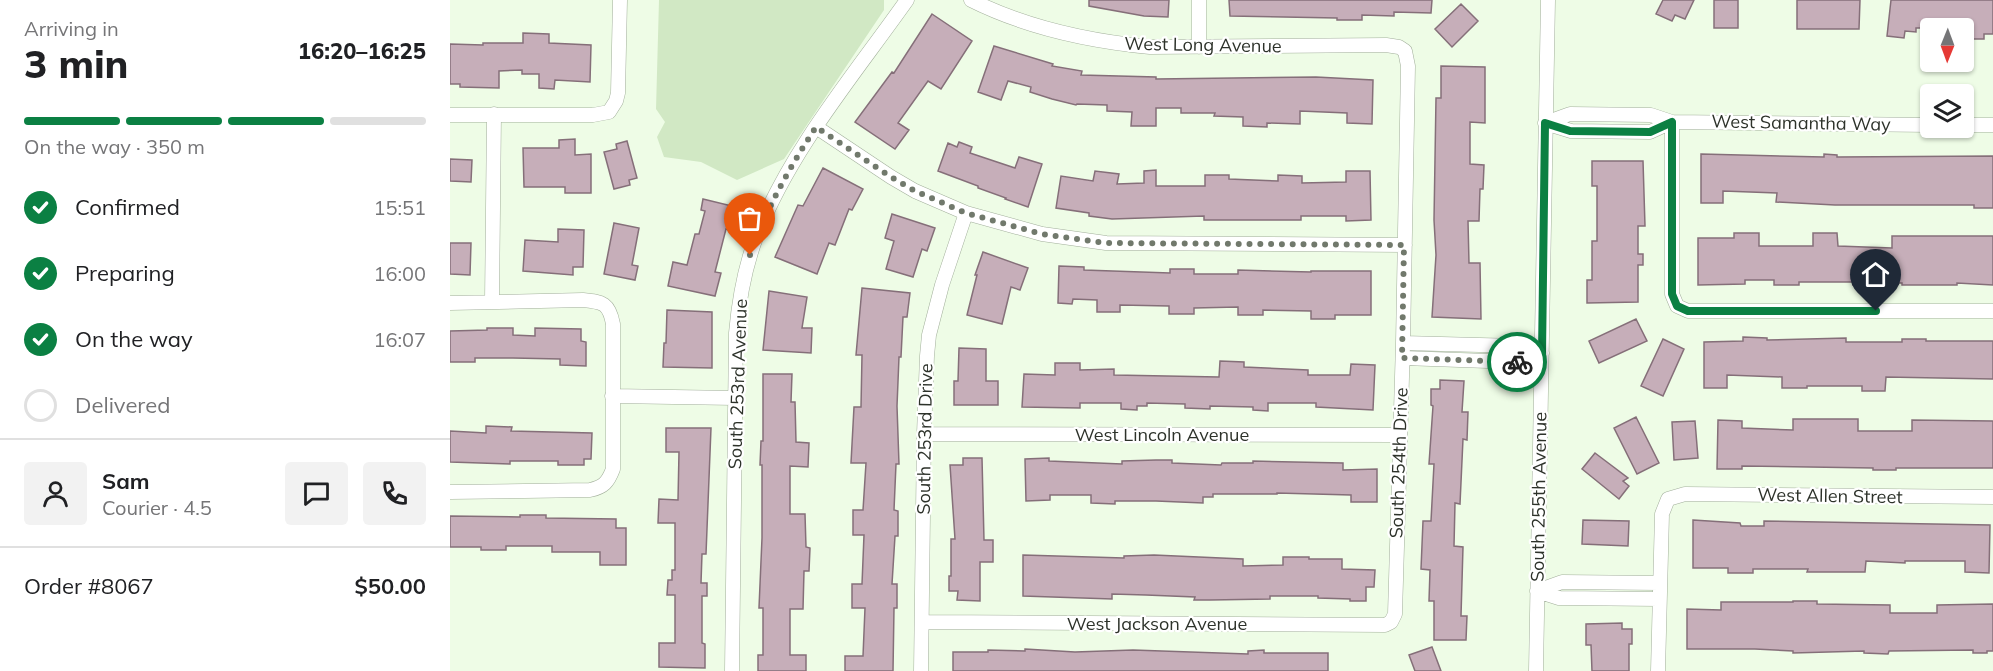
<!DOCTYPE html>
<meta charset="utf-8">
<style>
:root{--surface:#fff;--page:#f2f2f2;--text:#202124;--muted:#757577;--line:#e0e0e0;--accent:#0b8043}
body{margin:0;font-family:Mulish,sans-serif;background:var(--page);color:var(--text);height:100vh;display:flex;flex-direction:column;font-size:22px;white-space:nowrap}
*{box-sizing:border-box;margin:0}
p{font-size:20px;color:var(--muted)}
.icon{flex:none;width:33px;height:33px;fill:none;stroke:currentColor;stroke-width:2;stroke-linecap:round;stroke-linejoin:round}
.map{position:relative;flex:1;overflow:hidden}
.panel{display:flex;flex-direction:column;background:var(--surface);width:450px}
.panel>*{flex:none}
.needle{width:39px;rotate:181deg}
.fabs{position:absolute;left:1470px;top:18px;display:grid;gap:12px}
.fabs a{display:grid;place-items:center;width:54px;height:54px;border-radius:6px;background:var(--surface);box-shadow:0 2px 4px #0004;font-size:30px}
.pin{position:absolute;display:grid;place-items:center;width:51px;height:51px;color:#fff;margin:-62px -26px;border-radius:50% 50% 50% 0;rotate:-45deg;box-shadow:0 0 6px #0007}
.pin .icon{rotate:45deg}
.courier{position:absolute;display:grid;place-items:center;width:60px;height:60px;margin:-30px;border:4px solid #0b8043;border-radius:50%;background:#fff;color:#222;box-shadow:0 2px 8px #0007}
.overview em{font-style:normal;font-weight:800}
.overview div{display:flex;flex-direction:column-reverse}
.overview{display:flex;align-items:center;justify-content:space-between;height:102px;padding:0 24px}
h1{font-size:39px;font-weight:800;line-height:45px}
.bar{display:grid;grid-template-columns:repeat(4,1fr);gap:9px 6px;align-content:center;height:72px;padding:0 24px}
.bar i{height:8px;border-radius:4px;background:var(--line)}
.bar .active{background:var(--accent)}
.bar p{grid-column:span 4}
.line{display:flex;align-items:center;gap:15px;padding:0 24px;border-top:2px solid var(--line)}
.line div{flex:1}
.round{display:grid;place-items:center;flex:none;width:63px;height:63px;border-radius:6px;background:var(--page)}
ol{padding:0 24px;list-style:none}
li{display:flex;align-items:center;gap:18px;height:66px}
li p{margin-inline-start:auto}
li .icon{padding:6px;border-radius:50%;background:var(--accent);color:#fff;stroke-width:4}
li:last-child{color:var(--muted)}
li i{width:33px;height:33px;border:3px solid var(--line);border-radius:50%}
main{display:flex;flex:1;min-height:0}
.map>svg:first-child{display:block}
</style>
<main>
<section class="panel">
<div class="overview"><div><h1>3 min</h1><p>Arriving in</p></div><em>16:20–16:25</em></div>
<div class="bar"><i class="active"></i><i class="active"></i><i class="active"></i><i></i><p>On the way · 350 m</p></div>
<ol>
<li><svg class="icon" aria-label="check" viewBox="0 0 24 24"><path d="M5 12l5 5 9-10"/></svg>Confirmed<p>15:51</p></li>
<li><svg class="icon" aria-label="check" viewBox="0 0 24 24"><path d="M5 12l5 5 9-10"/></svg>Preparing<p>16:00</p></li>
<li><svg class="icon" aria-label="check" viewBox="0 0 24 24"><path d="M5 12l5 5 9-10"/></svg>On the way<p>16:07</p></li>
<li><i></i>Delivered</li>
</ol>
<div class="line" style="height:108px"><a class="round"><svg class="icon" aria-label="person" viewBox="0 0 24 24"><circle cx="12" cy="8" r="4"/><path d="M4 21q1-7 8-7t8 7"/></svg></a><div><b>Sam</b><p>Courier · 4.5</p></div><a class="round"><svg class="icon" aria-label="chat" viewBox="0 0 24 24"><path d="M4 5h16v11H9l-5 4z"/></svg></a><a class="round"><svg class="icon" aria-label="phone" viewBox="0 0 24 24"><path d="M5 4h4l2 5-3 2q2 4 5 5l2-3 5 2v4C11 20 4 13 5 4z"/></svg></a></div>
<div class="line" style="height:78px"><div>Order #8067</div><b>$50.00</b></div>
</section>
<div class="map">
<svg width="1543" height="671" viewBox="0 0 1543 671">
<rect width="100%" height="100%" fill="#eefce6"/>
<path fill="#d1e8c4" d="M209,0h225v10l-100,149 -47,21 -36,-18 -37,-5 -7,-20 8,-15 -9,-13z"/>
<path fill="#c6aeb9" stroke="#856f79" stroke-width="1.5" d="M639,0h80l-1,17 -24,-1 -55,-10z
M779,0h203l-1,13 -37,-1v4l-32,-1v5h-25v-2l-107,-2z
M1213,0h31l-9,19 -10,-4 -3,6 -16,-7z
M1264,0h24v28h-24z
M1347,0h63l-1,29h-62z
M1441,0h102v34h-9v5h-17v-11h-51v4l-11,-1 -1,7 -17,-2z
M1011,4l17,17 -26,26 -17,-18z
M482,14l40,27 -31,48 -13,-8 -30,42 11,7 -14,19 -40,-27 37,-50 2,1z
M73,33l26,1v9l42,2 -1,37 -35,-2 -1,9 -15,-1v-14h-17v-4l-23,1v17l-39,-1v-3h-10v-40l33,1v-2h40z
M544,46l59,18 -1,2 30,5 -1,4 75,2v2l160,-2 57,3 -1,44 -25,-1v-10l-47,-2v13l-33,-1v4l-24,-1v-9l-29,-1 1,-3h-34v-5h-25v18h-25l1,-14 -25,-1v-6l-30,-1 -1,1 -24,-6 -22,-7 1,-5 -23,-6 -7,19 -23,-8z
M991,66l44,1v56l-15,-1v42l14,1 -1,24h-3l-1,32h-11l1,42h11l1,56 -49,-2 4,-62 -2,-35 2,-122h5z
M125,139v16l16,-1v39h-26v-6h-41l-1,-39h36v-8z
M177,141l10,37 -8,2 1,5 -16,4 -10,-37 13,-3 -1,-5z
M509,142l13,5 -2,6 45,15 4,-11 23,7 -14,43 -23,-8 1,-1 -28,-10v-2l-40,-15 10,-28 9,4z
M1251,154l123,3v-3l13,1v2l156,-1v52h-19v-3h-139l-59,-3 1,-9 -54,-2v12h-22z
M0,159l22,1 -1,22 -21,-1z
M1142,161h51l2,65h-7v28h5v11h-5v37l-51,1v-23h5v-39h5v-55h-5z
M373,168l40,21 -11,21 -3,-1 -14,36 -6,-2 -12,31 -42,-17 23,-52 5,1z
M706,170v16h49v-11h24v4l49,2v-6l24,1v7l44,-1v-11h24l1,49 -25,1v-5h-45v4h-97v-4l-92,3 -23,-3v-3l-33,-5 5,-32 32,5 2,-10 24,3 -2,10 27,-1v-12z
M253,199l33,8 -6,23 -4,-1 -11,43 6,1 -6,23 -47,-10 5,-24 14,3 8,-31h4l6,-23 -4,-1z
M442,214l43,14 -8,23 -5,-2 -9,28 -27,-8 8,-28 -9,-3z
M164,223l25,5 -7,37 6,1 -3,14 -31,-6z
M108,229l26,1 -1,37h-10v8l-50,-4 2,-31 33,2z
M1284,233h25v13h54v-13h24l1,13 54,2v-12h101v49l-36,-2v2h-55v-2h-25v3l-24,-1v-3h-54v3h-25v-5h-29v4l-47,1v-47h36z
M0,243h21l-1,32 -20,-1z
M533,252l45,16 -8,22 -9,-3 -9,37 -35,-9 10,-40h-2z
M609,266l25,1v3l86,3v-4h24v5h44v-4l73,2v-1h60v44h-36v4h-24v-8l-48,-1v5h-25v-8l-44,1v6h-25v-8l-49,-1v7h-23v-12l-24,-1 -1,5 -14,-1z
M412,288l48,5 -3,24h-4l-2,40h-2l-2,49 2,58h-3l-2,46 4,1v25h-3l-3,48h5v24h-3l-1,63h-48v-15h18l2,-48h-13v-24h10l2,-49h-11v-25h10l3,-47h-15l3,-56h7l1,-52h-6z
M319,291l38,6 -5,31h10l-1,25 -48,-3z
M217,310l45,2v56l-49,-1 1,-24h2z
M1186,319l11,22 -48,22 -10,-22z
M37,328h26v7l22,1v-8l46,1v12l5,1v24l-26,-1v-6l-47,-1h-38v4h-25v-31l37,-1z
M1293,337l24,1v2l79,-2v4h56v-3h24v2h67v38l-107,-2 -1,14h-23v-5h-55v2h-25v-11l-55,-2v13h-23v-46l39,-1z
M1213,339l21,10 -21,47 -22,-10z
M509,348l27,1v32h12v24h-44v-24h4z
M770,361l24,1v5l64,3v5h42l1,-11 24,1 -2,45 -57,-3v-4h-48v8l-15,-1v-3l-43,-1v3l-25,-1v-4l-38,-1v3h-10v4l-16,-1v-6h-41v5l-58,-1 2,-33 31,1v-12h25v7l34,-1v6l105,2z
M313,374h29l-1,28h4l1,40 13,1 -1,24 -18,-1v48h15l1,33 4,1 -1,23h-5l-1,38h-13v46h16v16h-48v-16h5v-47h-4l3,-70v-73h-2l1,-24h2z
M990,380l24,1 -2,31h6l-1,28 -4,-1 -3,65 -5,-1 -1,43 9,1 -2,69h6l-1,24h-32v-39h-5l1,-31 -9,-1 2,-48h8l3,-57h-5l4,-58 -2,-1v-16h9z
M1186,417l23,46 -22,11 -23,-46z
M1343,419h65v12h54v-11l81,1v47h-97v2h-23v-2l-131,-2v3h-25l1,-49 24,1v7l51,2z
M1245,421l3,37 -24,2 -2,-38z
M36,426l26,1 -1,4 81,2 -1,26h-7v6h-26v-4h-48v3l-60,-2v-31l36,2z
M216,428h45l-5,126h-4l-1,29h6v13h-5v47l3,1v24l-46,-1v-24h16v-48h-8l1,-15h4v-10h3v-47h-17l1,-24 19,1 1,-48h-13z
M1145,453l33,25 -5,3 6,5 -10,13 -37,-30z
M513,458h19l2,82h9v22h-13v39l-23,-1 1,-9h-9v-15h2v-37h4l-5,-74h13z
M599,458v3l73,3v-3l34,-1h16v3l49,2 1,-2h31v-2l90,2v7l34,-1v33h-26v-7l-74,-2v1h-64v3h-10v6l-47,-2h-41v3l-24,-1v-8h-41v5l-24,1 -1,-42z
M70,515h26v3l70,1v9h10v37h-26v-13h-48v-6h-46v4h-25v-3h-31v-31l70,1z
M1133,520l46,1 -1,25 -46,-2z
M1243,520l47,3 1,3h23v-5l226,4 -1,48 -24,-1v-11h-60v2l-39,-2 -1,11h-58l1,-3h-55v4h-25v-5h-35z
M573,555l101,3v-2l30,-1 89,4v7l40,-1v-8h26v2h33v10l33,1 -1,17h-8v14h-16v-2l-32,-1v-2h-48v3l-60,1h-16l1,-3 -49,-2 -34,-1v5l-89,-3z
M1343,601h24v3l73,1v8h47v-8l56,-1v47h-6v2h-14v-3l-84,1 -1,3 -24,-1v-2l-71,2v-2l-38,-2h-68v-40l34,1v-8h72z
M1172,623v6h10v15h-3v27h-37l-1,-26h-5v-21z
M982,647l9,24h-26l-6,-16z
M575,649l50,3 58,-2 115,4v-3l16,-1v3h64v18h-375v-19h35v-2l37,1z"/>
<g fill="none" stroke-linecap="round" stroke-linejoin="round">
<defs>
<path id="minor" d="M749,47v-47
M0,115h143l16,-3 7,-11 2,-8 2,-93
M1222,122v172l5,12 11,5h305
M1095,123l25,-9 81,1 21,7 258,3
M1095,123l26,8 79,1 22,-10
M1514,125h29
M366,127l75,50 24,14 51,22 76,21 64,9 299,2
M42,302l2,-188
M0,303l133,-3c20,2 26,3 30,24v145c-5,13 -9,18 -23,21l-140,2
M953,343l115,3 24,7
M953,358l113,4 26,-9
M162,396l123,2
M474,434l476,1
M1087,591l25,-9 97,1
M1087,591l22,7 100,1
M472,622l463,3 6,-3 4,-8 8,-271 5,-277 -3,-15 -6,-4 -13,-2 -236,2c-62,-6 -123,-19 -179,-47
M282,671l4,-338c3,-34 9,-67 21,-98 34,-86 97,-160 150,-235
M471,671l3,-237 3,-78 2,-21 13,-50 24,-72
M1086,671l12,-671
M1208,671l4,-157 6,-15 17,-5 308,3"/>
</defs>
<use href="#minor" stroke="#a2af9b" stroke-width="15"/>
<use href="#minor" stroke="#fff" stroke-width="14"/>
</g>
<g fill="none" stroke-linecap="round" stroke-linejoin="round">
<path stroke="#71796c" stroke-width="6" stroke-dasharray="0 10.8" d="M300,255c16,-46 40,-88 66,-128l75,50 24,14 51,22 76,21 64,9 298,2 -2,113 115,4"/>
<path stroke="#0b8043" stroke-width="8" d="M1067,362l25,-8 3,-231 25,8 80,1 22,-10v172l5,12 11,5h188"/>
</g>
<g text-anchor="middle" stroke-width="4.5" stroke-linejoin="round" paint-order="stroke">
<g font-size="18" fill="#2d322a" stroke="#fff">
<text transform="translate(753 45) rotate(1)" y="6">West Long Avenue</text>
<text transform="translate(1351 123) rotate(1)" y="6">West Samantha Way</text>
<text transform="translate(288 384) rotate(-88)" y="6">South 253rd Avenue</text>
<text x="712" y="441">West Lincoln Avenue</text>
<text transform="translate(475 439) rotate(-89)" y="6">South 253rd Drive</text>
<text transform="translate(949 463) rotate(-88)" y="6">South 254th Drive</text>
<text transform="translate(1380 496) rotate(1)" y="6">West Allen Street</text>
<text transform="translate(1089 497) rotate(-89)" y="6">South 255th Avenue</text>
<text x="707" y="630">West Jackson Avenue</text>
</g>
</g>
</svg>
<div class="fabs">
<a><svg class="needle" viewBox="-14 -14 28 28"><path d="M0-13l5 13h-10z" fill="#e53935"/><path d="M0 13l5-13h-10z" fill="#757577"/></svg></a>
<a><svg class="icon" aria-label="layers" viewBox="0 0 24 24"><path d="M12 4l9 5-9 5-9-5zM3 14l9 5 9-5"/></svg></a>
</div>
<div class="pin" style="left:300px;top:255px;background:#ea580c"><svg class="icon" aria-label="bag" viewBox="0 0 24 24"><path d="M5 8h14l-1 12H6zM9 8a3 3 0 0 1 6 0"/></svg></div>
<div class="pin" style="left:1426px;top:311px;background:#1f2937"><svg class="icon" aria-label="home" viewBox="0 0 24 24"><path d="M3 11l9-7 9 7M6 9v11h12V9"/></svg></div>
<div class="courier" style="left:1067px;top:362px"><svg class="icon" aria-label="bike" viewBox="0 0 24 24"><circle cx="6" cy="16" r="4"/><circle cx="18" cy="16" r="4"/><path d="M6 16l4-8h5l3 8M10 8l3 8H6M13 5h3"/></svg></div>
</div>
</main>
